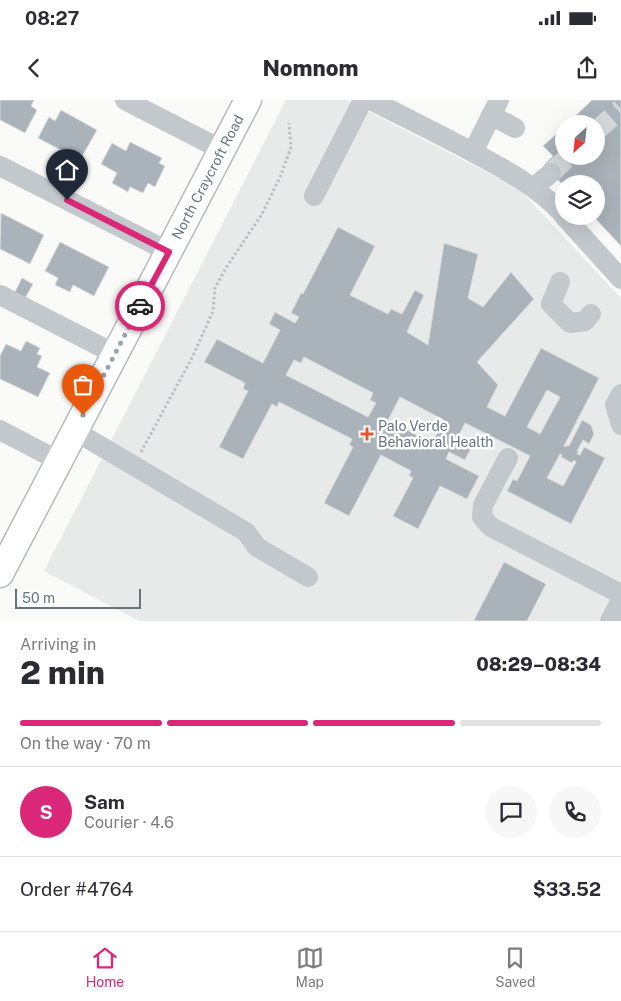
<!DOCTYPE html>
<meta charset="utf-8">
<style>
:root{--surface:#fff;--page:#f7f7f7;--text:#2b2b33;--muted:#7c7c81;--line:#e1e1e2;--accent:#db2777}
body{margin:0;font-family:"Public Sans",sans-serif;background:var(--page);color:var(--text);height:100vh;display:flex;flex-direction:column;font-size:19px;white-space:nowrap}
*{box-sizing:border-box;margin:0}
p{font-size:16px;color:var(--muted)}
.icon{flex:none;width:28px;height:28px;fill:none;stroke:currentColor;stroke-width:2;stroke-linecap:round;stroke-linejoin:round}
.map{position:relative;height:521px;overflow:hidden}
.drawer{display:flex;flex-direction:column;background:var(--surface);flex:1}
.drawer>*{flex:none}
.needle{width:32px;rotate:207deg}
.buttons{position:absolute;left:555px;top:15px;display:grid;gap:10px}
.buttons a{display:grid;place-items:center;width:50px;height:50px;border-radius:50%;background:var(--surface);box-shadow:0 5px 20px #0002;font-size:25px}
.scale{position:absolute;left:15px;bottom:12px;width:126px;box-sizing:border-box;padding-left:5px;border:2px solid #657683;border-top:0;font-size:14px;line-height:18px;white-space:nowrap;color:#657683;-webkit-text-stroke:4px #fff;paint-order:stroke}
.pin{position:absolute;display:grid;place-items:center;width:42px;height:42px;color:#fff;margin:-51px -21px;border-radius:50% 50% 50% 0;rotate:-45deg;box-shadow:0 0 5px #0007}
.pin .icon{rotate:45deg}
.courier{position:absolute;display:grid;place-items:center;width:50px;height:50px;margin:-25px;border:4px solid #db2777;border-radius:50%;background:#fff;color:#222;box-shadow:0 1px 6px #0007}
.headline em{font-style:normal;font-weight:800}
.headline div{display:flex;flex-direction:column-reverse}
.headline{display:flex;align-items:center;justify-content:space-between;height:85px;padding:0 20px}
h1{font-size:32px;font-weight:800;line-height:38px}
.bar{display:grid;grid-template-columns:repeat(4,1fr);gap:8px 5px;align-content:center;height:60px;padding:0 20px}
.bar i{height:6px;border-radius:4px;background:var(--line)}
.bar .active{background:var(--accent)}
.bar p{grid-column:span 4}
.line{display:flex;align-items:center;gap:12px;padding:0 20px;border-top:1px solid var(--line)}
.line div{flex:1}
.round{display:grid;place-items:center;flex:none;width:52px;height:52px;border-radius:26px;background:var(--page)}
.status{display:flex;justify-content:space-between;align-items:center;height:35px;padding:0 25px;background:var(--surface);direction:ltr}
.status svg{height:14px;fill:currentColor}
header{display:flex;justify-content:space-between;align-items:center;height:65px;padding:0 20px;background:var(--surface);font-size:22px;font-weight:800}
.tab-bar{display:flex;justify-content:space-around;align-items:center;height:70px;border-top:1px solid var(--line);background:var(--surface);font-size:14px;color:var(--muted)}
.tab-bar a{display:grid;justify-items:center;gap:2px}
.tab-bar .active{color:var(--accent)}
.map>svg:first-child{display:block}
</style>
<div class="status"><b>08:27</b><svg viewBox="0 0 49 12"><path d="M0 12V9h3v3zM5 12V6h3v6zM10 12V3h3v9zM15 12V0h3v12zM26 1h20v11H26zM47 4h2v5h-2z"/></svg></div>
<header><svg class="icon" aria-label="back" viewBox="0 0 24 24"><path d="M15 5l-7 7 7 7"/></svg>Nomnom<svg class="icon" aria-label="share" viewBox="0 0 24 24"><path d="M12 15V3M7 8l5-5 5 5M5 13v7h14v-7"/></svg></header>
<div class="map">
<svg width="621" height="521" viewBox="0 0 621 521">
<rect width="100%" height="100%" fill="#fafaf8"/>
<path fill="#e8e9e9" d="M286,0h60l172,88 103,110v283l-22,40h-460l-95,-50z"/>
<path fill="#aab3b9" stroke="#dcdcda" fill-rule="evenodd" d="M0,0h34l-3,6 6,4 -12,23 -25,-13z
M592,0h29v146l-28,-30h3v-32h-32v2l-20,-21 9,-9 -10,-10 21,-19v29h32v-32h-29z
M61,10l36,20 -17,30 -42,-22 11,-21 6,4z
M130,42l32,16 -3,5 6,3 -10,21 -7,-4 -5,10 -13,-6 -2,5 -16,-9 5,-10 -16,-9 11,-21 14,8z
M1,113l43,22 -14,29 -30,-15z
M338,127l37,19 -25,49 38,19 3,-5 11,5 13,-24 9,5 -17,37 21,13 16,-102 34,11 -10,44 15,9 28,-35 23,27 -57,63 21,23 -11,22 18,9 36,-68 58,30 -35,68 2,1 1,-2 2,1 13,-26 9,5 3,9 -5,10 -6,-4 -6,11h2l-2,3 3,1 4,-8 21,11 -34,66 -64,-33 6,-12 4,2 13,-25 -65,-33 -7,14 15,7 -8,16 -16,-8 -3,7 33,17 -12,23 -27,-13 -22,43 -25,-13 20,-38 -4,-2 2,-5 -30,-16 -32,61 -25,-13 29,-56 -4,-2 3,-6 -73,-37 -2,5 -5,-3 -29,55 -24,-12 29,-56 -5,-2 2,-6 -41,-21 13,-23 46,24 17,-33 -11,-6 6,-12 20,11 4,-6 -8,-4 10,-20 2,1zM304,257l69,36 -3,7 6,3 -8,14 -82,-42 8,-15 7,3zM547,290l13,7 -20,37 -13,-7zM400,297l44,23 -12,23 -44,-23zM560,354l2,1 -1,2 11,6 2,-3 2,2 -13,24 -16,-8z
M60,142l49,25 -15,29 -21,-11 -3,7 -15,-7 3,-7 -13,-7z
M22,178l11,6 -9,16 -10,-6z
M26,241l14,7 -3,6 5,2 -5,11 13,6 -12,24 -38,-18v-23l6,-12 15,7z
M504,462l42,22 -19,37h-51l-2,-1z"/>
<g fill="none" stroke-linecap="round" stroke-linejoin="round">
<path stroke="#d5d9db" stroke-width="20" stroke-dasharray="20 10" stroke-linecap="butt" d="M596,31l25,-22
M551,73l18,-17"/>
<defs>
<g id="major">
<path id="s1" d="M0,474l248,-474"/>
</g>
</defs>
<use href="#major" stroke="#b5babe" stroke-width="29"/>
<path stroke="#bbbfc2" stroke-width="3" stroke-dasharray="2.5 2.5" stroke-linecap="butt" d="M141,352l52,-96 20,-45 2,-23 11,-20 36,-54 19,-39 10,-28 -2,-24"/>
<path stroke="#c3c8cc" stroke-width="20" d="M125,0l97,50
M371,0c31,16 62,31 92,47 36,19 73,38 101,68
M491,15l24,13
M473,52l26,-52
M0,66l169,86
M533,88l18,-15
M314,96l49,-96
M564,116l57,63
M560,182l-9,22 19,19 15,-2 6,-7
M0,195l115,59
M621,294l-6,11 6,20
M0,330l59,31
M75,331l171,101 11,15 51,30
M508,358l-25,47 -1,12 9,10 130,67
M610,521l11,-21"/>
<use href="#major" stroke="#fff" stroke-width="26"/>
</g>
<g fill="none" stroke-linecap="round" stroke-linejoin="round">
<path stroke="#99a4ac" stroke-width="5" stroke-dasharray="0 9" d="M83,315l57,-109"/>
<path stroke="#db2777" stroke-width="6" d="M67,100l102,52 -29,54"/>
</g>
<path fill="#e4572e" stroke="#fff" stroke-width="2" d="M364.5 326.5h5v5h5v5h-5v5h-5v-5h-5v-5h5z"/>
<g text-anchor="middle" stroke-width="5" stroke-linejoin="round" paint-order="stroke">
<g font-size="14" fill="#657683" stroke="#fff">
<text dy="5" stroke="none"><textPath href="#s1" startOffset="448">North Craycroft Road</textPath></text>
</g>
<g font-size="14" fill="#657683" stroke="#fff" text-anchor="start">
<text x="378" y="331">Palo Verde<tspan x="378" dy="16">Behavioral Health</tspan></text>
</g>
</g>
</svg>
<div class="buttons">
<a><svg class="needle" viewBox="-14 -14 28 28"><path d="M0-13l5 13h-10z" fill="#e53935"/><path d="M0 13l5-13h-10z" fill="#7c7c81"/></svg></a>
<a><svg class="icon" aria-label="layers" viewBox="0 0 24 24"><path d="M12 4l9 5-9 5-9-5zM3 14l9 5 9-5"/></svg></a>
</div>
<div class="scale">50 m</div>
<div class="pin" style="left:83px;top:315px;background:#ea580c"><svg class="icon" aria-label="bag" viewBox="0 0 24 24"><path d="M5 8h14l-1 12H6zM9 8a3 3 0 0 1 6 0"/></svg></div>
<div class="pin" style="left:67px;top:100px;background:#1f2937"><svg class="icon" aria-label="home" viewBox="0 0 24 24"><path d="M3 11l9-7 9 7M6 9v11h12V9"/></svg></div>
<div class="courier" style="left:140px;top:206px"><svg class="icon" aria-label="car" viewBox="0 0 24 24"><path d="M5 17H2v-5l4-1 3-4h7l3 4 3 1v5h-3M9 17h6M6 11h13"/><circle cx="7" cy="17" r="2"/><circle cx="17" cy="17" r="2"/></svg></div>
</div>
<section class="drawer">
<div class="headline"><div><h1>2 min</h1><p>Arriving in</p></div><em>08:29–08:34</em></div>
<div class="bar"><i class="active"></i><i class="active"></i><i class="active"></i><i></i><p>On the way · 70 m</p></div>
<div class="line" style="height:90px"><b class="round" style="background:var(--accent);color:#fff">S</b><div><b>Sam</b><p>Courier · 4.6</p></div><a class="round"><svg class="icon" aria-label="chat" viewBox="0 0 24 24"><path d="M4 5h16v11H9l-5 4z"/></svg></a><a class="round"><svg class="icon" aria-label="phone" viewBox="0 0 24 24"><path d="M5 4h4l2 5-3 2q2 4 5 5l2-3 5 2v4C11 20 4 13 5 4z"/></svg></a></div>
<div class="line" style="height:65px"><div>Order #4764</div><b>$33.52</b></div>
</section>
<nav class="tab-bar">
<a class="active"><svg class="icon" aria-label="home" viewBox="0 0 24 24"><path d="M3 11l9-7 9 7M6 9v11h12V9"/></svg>Home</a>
<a><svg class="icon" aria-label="map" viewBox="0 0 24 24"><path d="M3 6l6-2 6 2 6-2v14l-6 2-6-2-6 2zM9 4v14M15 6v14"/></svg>Map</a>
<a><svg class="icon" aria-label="saved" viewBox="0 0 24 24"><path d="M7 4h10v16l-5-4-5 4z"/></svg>Saved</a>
</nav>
